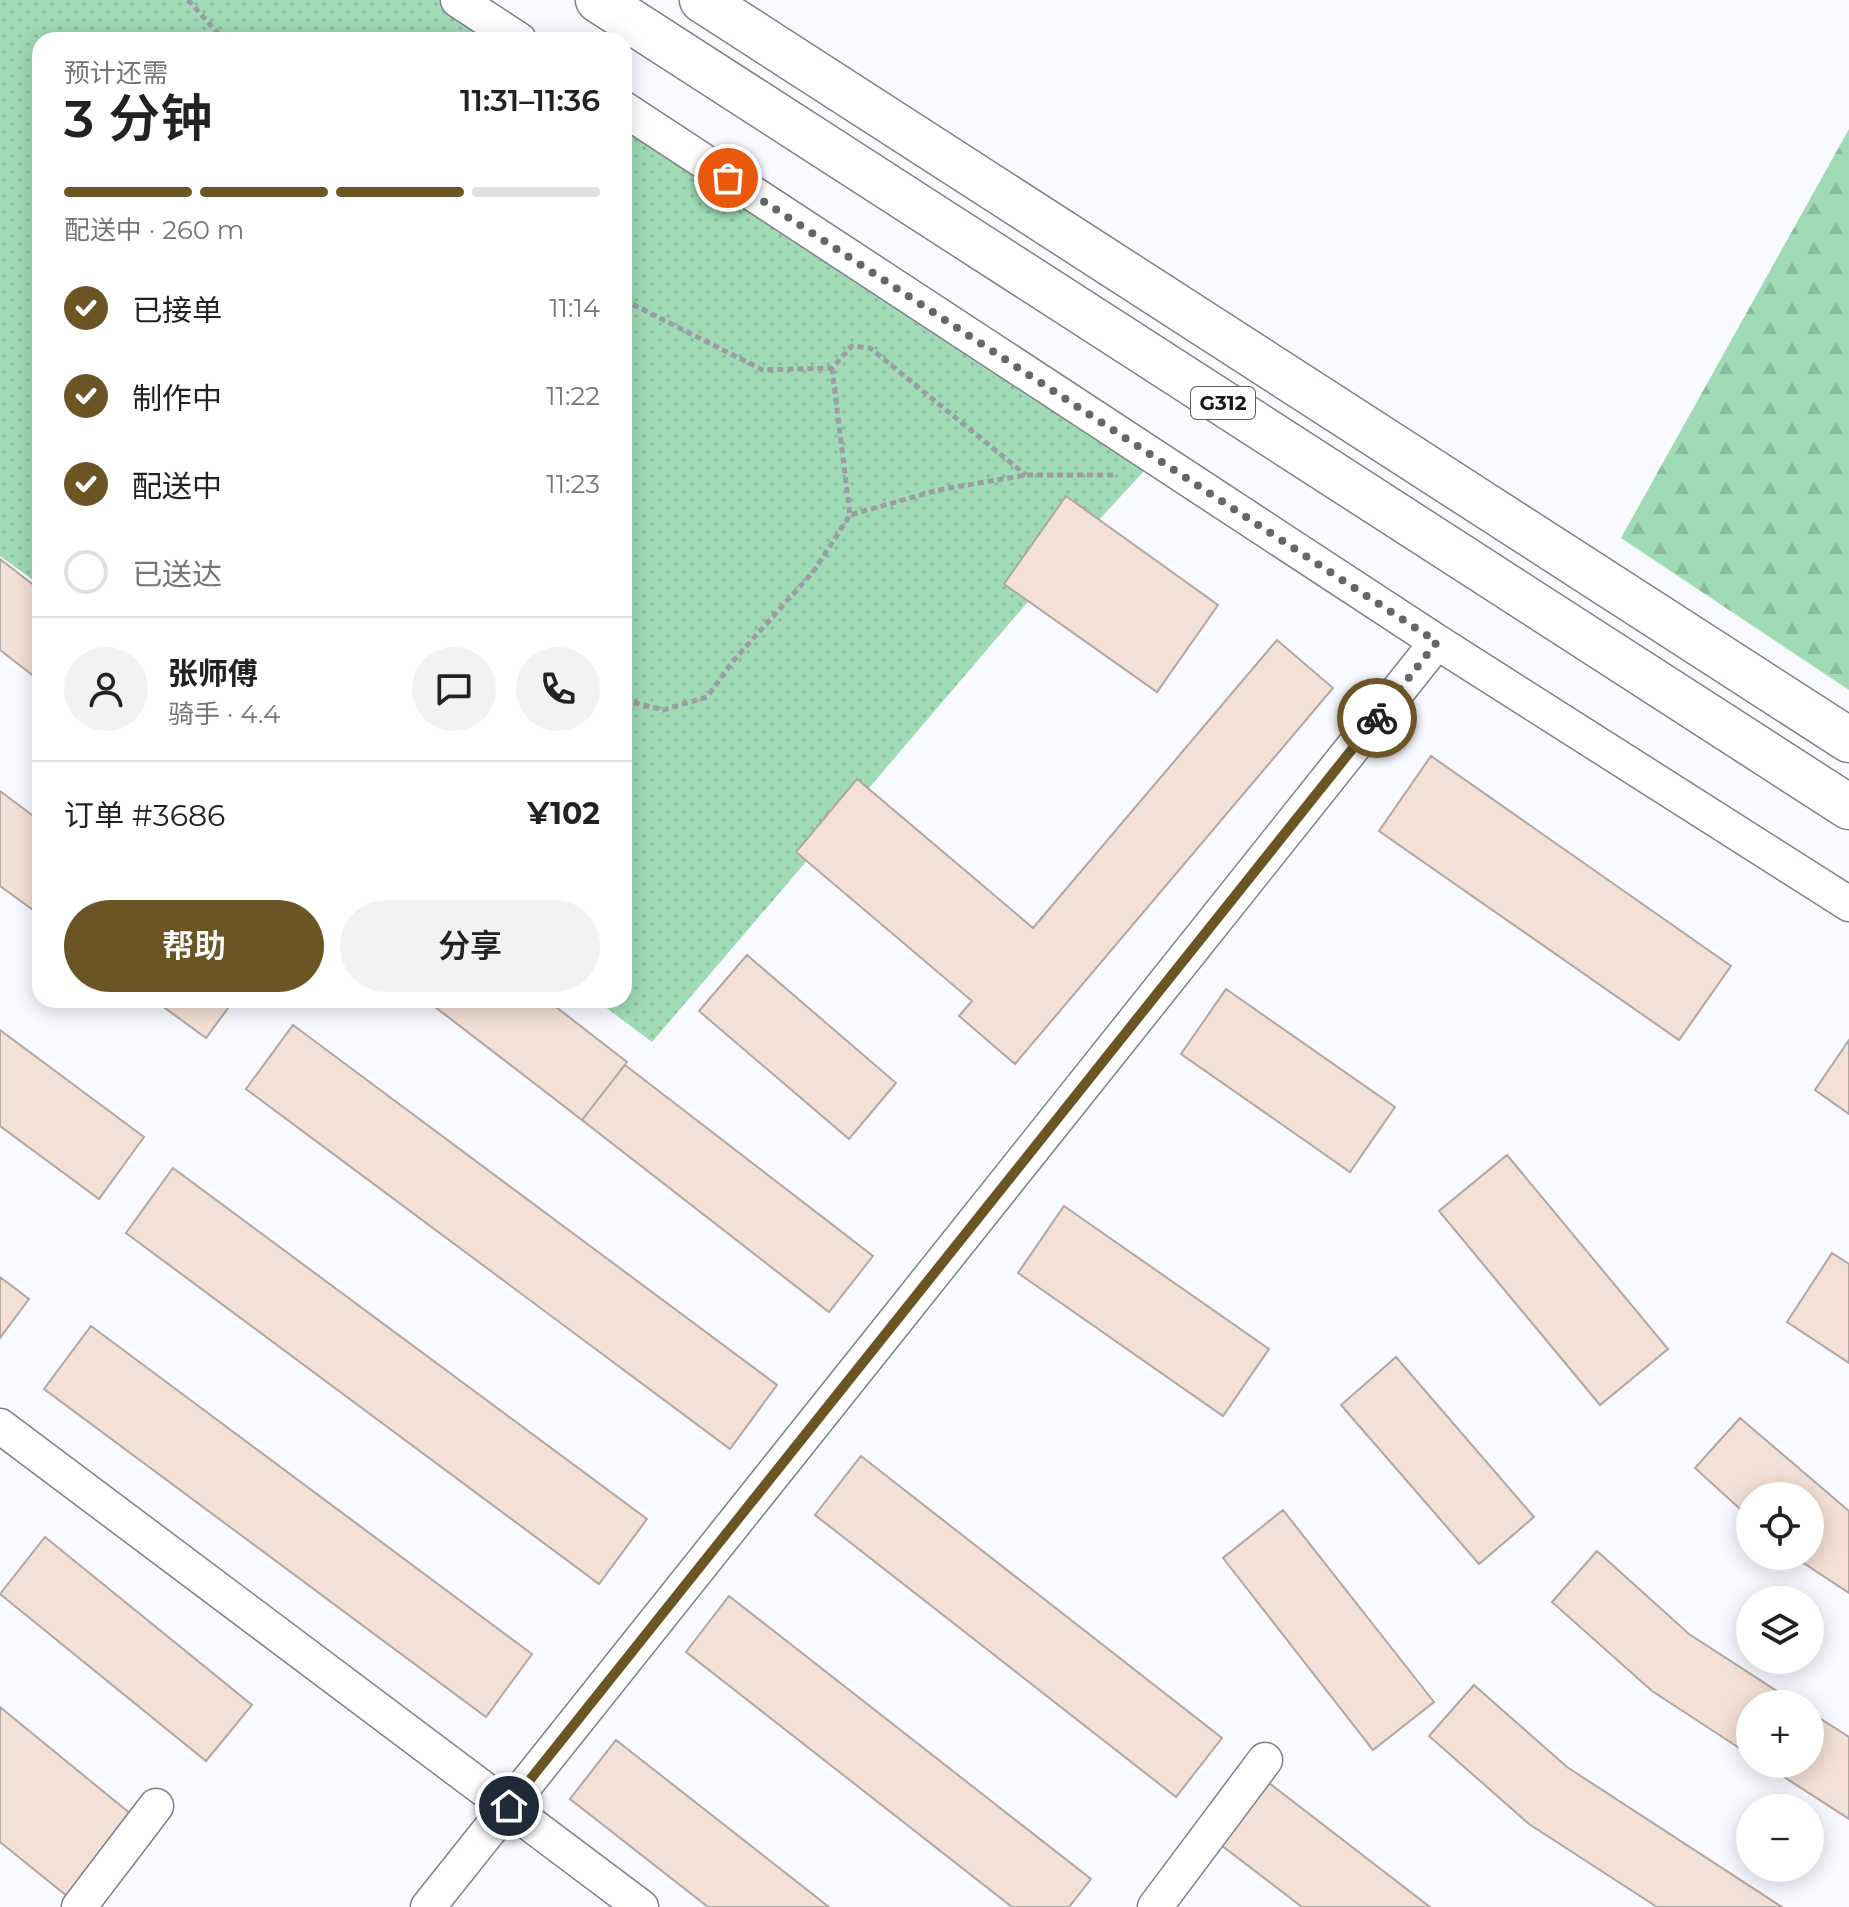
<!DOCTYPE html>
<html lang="zh">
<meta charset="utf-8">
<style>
:root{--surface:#fff;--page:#f2f2f2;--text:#222;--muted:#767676;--line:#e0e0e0;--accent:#6b5525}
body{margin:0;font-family:Montserrat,"Noto Sans SC",sans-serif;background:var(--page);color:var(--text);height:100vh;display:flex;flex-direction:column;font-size:30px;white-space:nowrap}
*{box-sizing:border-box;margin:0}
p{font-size:26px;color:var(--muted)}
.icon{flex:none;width:44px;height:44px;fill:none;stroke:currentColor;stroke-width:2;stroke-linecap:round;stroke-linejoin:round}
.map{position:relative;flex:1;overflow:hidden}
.details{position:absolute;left:32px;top:32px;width:600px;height:976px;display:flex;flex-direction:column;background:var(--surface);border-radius:24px;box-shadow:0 4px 20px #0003}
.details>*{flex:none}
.controls{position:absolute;left:1736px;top:1482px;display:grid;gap:16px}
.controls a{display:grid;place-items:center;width:88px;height:88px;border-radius:50%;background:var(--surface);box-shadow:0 4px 20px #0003;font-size:40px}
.pin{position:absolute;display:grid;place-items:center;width:68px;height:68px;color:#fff;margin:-34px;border:4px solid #fff;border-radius:50%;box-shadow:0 2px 8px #0007}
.courier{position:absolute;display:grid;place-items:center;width:80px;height:80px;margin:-40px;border:6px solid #6b5525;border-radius:50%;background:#fff;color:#222;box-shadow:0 2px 10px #0007}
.head em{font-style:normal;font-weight:600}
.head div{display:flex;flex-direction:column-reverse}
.head{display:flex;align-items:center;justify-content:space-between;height:136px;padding:0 32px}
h1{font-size:52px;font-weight:600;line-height:60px}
.bar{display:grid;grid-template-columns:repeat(4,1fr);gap:12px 8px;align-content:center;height:96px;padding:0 32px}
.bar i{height:10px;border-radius:6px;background:var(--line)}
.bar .on{background:var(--accent)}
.bar p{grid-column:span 4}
.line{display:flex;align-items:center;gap:20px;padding:0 32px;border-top:2px solid var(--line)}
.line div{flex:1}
.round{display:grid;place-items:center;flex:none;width:84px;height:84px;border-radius:42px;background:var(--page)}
ol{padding:0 32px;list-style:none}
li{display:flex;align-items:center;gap:24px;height:88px}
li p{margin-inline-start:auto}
li .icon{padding:8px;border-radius:50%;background:var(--accent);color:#fff;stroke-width:4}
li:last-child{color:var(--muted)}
li i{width:44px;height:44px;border:4px solid var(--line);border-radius:50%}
.cta{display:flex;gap:16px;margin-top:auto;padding:16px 32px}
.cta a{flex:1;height:92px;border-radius:48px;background:var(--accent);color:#fff;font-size:32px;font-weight:600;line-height:92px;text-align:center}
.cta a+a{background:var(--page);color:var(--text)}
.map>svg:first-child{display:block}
</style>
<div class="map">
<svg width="1849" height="1907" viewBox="0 0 1849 1907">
<defs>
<pattern id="grass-dots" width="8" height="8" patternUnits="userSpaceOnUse" patternTransform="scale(2)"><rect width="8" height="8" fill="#a0dbb6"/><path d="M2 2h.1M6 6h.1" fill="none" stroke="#89bb9c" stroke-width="1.8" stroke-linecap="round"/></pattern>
<pattern id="forest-firs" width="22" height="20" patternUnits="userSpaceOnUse" patternTransform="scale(2)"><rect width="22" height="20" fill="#a0dbb6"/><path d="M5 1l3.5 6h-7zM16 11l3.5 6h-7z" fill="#89bb9c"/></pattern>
</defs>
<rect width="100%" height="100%" fill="#f9faff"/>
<path fill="url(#grass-dots)" d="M0,0h465l61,40h-486v545l-40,-29z
M624,104l535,351 -75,81 -432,506 -56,-42h28z"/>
<path fill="url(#forest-firs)" d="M1849,129v561l-228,-152z"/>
<path fill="#f3e0d6" stroke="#b2a7a1" stroke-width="2" d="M1066,496l152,109 -61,87 -153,-108z
M0,559l40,31v91l-40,-31z
M1277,640l56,48 -318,376 -56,-48 13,-15 -176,-149 61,-73 176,149z
M1431,756l300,210 -52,74 -300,-209z
M0,791l40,30v94l-40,-29z
M747,955l149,128 -47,56 -150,-128z
M1226,989l169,118 -45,65 -169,-118z
M154,1000h80l-28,38z
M426,1000h121l80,62 -45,58z
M293,1025l484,360 -47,64 -484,-360z
M0,1030l144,107 -45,62 -99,-73z
M1849,1040v74l-34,-24z
M625,1065l248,191 -44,56 -247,-192z
M1507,1155l161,194 -68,56 -161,-194z
M173,1168l474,351 -48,65 -473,-351z
M1064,1206l205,143 -46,67 -205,-143z
M1832,1253l17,11v99l-62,-41z
M0,1277l29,22 -29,39z
M91,1326l441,328 -46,63 -442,-328z
M1396,1357l138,160 -55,47 -138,-159z
M1740,1418l109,93v82l-56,-37h17v-60h-60v22l-55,-50z
M861,1456l361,282 -46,59 -361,-282z
M1283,1510l151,192 -61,48 -150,-192z
M45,1537l207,168 -46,56 -206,-167z
M1597,1551l92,83 108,70h-47v51l-98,-64 -100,-89z
M729,1596l362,283 -22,28h-57l-326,-255z
M1474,1685l93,82 215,140h-125l-128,-83 -100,-88z
M0,1707l132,108 -65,81 -67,-54z
M1810,1712l39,25v82l-85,-55h46z
M616,1740l213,167h-121l-138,-108z
M1269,1783l161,124h-128l-81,-62z"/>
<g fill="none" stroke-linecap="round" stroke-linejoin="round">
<defs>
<path id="minor" d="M458,0l61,40
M624,109l813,533 412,262
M0,1426l641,481
M79,1907l77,-101
M428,1907l1009,-1265
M1155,1907l110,-147"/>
<path id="highway" d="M598,0l1251,807
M702,0l1147,740"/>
</defs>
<use href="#minor" stroke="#7f808b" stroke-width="37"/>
<use href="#highway" stroke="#7f808b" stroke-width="47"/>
<path stroke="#9c9da2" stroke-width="5" stroke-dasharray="6 4" stroke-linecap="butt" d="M188,0l36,40
M624,300l139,70 69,-2 20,-22 18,2 156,127
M832,368l18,147
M624,700l39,10 44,-13 26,-36 80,-89 37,-57 88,-25 88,-15h90"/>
<use href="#minor" stroke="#fff" stroke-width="34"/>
<use href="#highway" stroke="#fff" stroke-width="44"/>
</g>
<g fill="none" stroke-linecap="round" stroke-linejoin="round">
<path stroke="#65666a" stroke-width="8" stroke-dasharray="0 14.4" d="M728,178l709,464 -60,76"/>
<path stroke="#6b5525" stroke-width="10" d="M509,1806l868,-1088"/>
</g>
<g text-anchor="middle" stroke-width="7" stroke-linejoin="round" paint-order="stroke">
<rect fill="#fff" stroke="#5c5c5f" stroke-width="2" x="1191" y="387" width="64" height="32" rx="6"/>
<g font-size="20" font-weight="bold" fill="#16161a">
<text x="1223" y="410">G312</text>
</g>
</g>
</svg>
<div class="controls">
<a><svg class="icon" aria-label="locate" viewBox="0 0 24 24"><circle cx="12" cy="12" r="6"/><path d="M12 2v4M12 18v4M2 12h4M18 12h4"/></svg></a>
<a><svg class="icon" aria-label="layers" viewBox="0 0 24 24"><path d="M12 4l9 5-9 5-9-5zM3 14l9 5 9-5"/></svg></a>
<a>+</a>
<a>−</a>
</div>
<div class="pin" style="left:728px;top:178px;background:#ea580c"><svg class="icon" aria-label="bag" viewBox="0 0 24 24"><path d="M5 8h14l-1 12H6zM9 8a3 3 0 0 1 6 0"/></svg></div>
<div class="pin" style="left:509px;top:1806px;background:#1f2937"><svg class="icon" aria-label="home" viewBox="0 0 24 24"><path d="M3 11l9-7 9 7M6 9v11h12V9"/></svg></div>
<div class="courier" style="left:1377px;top:718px"><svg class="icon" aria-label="bike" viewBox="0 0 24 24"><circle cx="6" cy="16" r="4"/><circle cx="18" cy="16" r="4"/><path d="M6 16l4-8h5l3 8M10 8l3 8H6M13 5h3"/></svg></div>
<section class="details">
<div class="head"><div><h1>3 分钟</h1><p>预计还需</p></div><em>11:31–11:36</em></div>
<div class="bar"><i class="on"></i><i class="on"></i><i class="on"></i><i></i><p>配送中 · 260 m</p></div>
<ol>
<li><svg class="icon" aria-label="check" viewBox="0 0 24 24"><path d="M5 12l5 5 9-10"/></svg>已接单<p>11:14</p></li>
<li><svg class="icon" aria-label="check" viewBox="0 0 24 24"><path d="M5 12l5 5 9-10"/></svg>制作中<p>11:22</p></li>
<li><svg class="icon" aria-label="check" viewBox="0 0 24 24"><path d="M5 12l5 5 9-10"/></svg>配送中<p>11:23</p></li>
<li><i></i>已送达</li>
</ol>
<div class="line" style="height:144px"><a class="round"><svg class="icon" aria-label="person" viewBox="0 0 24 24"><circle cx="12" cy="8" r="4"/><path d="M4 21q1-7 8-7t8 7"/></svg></a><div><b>张师傅</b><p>骑手 · 4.4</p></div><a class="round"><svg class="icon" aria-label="chat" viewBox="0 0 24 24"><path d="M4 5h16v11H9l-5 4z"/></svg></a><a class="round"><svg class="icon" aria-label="phone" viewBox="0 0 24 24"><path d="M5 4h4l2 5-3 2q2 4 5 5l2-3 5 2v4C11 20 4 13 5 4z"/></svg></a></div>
<div class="line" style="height:104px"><div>订单 #3686</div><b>¥102</b></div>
<div class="cta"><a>帮助</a><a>分享</a></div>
</section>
</div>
